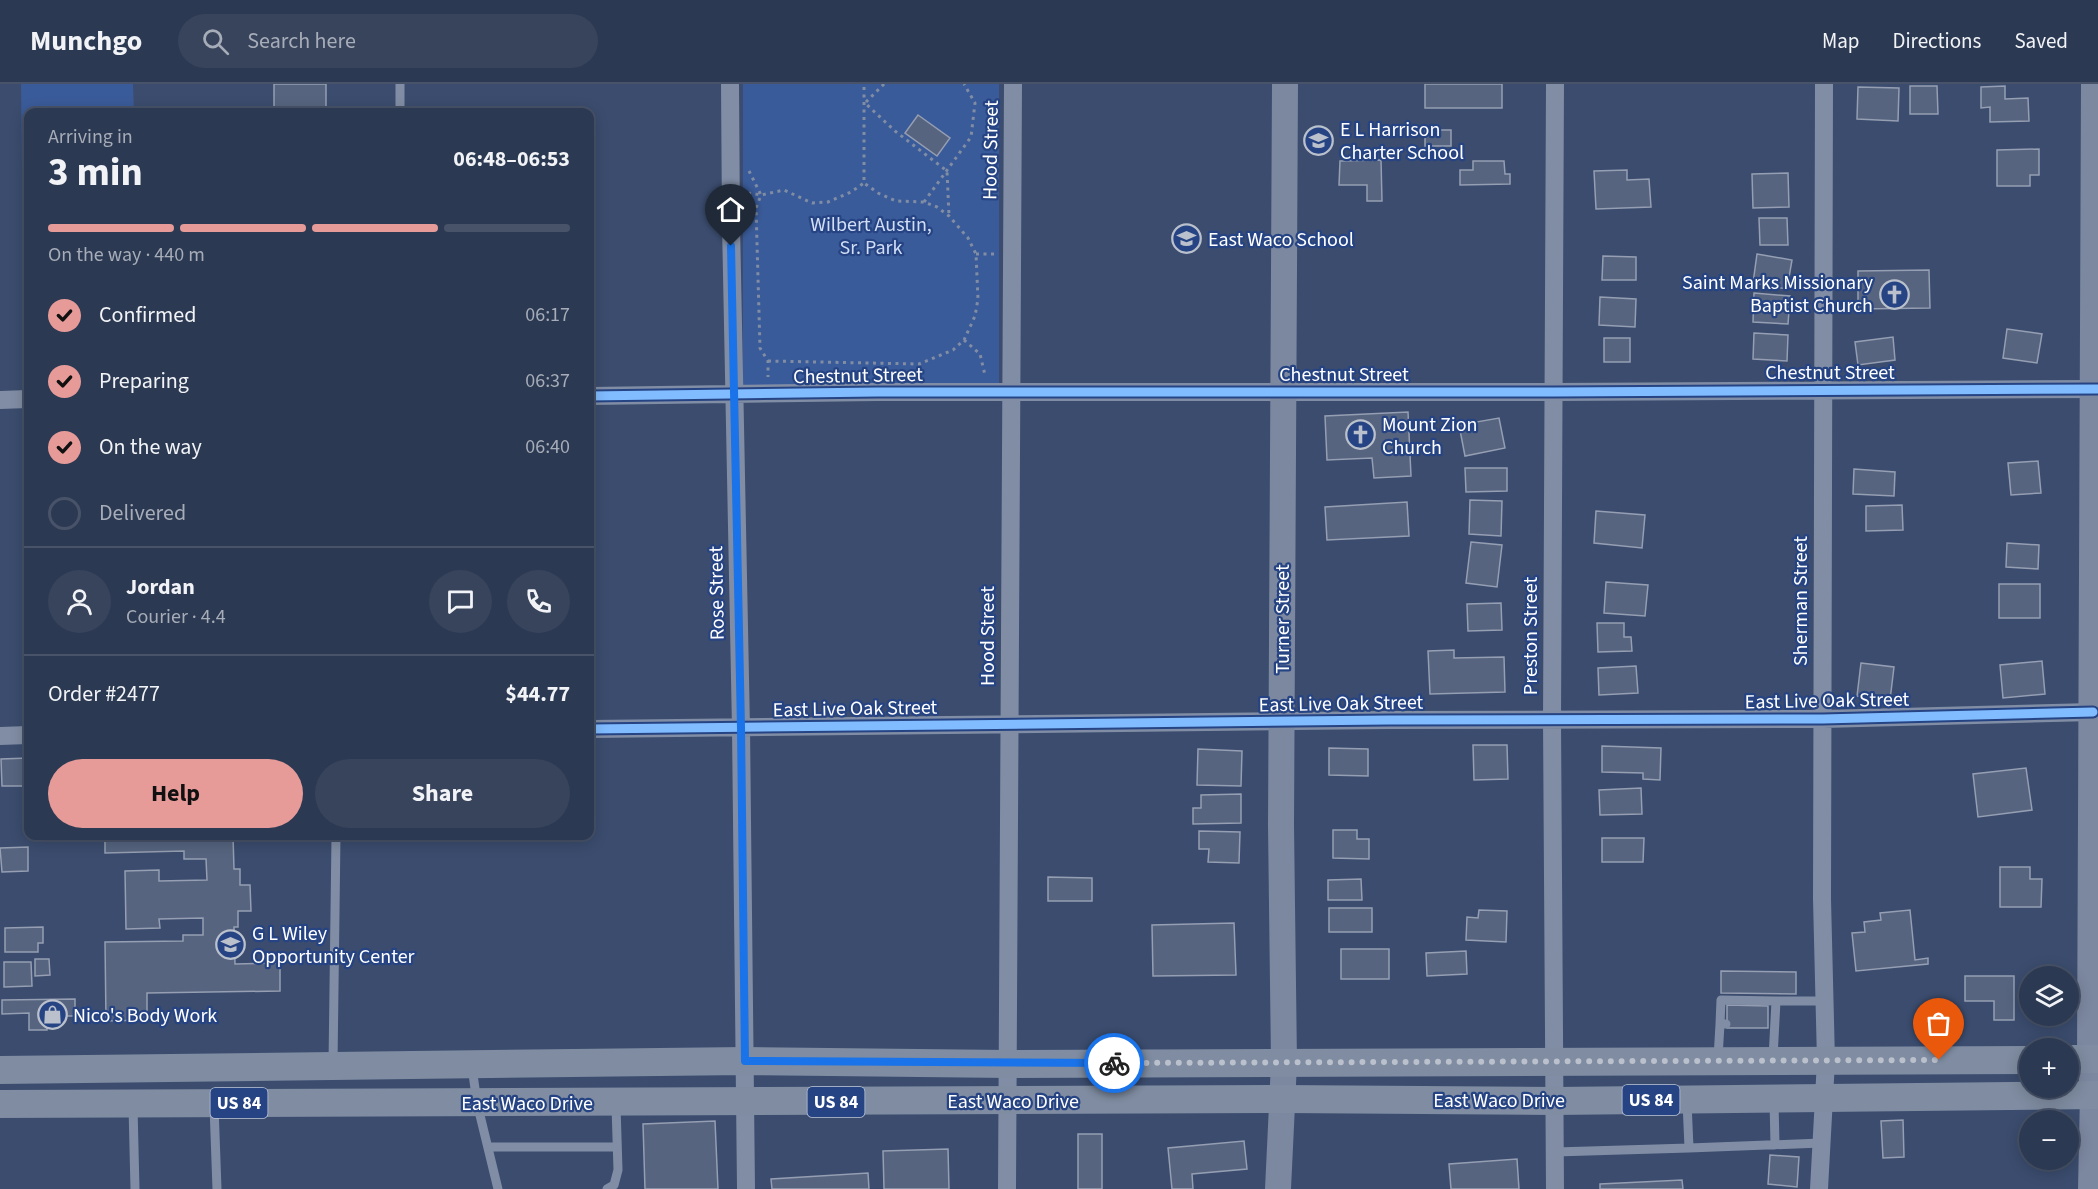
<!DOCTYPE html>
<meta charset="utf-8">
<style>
:root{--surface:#2c3952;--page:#38445c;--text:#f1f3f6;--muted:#a6acb8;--line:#485369;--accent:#e69b98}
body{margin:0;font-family:"Source Sans 3",sans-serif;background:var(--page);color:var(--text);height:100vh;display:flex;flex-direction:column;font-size:22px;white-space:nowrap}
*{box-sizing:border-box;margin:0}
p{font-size:20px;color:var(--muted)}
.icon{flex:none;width:33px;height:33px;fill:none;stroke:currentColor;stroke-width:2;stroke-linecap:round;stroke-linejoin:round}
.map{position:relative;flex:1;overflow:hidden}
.panel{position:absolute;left:24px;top:24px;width:570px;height:732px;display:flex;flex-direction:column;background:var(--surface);border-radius:12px;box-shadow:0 3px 15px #0003,0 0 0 2px var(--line)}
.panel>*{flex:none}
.tools{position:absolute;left:2019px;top:882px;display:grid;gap:12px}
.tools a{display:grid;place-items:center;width:60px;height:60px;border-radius:50%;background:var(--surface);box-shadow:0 3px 15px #0003,0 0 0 2px var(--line);font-size:30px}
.pin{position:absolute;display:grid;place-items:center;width:51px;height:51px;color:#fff;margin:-62px -26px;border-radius:50% 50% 50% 0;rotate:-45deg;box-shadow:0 0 6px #0007}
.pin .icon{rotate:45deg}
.courier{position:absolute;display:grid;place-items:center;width:60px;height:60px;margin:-30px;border:4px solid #1a73e8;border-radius:50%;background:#fff;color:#222;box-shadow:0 2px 8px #0007}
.summary em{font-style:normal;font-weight:700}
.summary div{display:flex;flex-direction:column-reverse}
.summary{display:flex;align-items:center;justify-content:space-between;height:102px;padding:0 24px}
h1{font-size:39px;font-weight:700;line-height:45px}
.bar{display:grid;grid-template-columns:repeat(4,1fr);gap:9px 6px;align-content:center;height:72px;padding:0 24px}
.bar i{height:8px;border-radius:4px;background:var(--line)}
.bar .current{background:var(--accent)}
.bar p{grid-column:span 4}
.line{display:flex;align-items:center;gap:15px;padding:0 24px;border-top:2px solid var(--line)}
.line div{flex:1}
.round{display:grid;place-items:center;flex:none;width:63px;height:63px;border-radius:32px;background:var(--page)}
ol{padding:0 24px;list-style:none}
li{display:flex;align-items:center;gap:18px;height:66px}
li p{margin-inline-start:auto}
li .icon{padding:6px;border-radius:50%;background:var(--accent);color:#111;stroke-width:4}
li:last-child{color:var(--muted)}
li i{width:33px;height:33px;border:3px solid var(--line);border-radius:50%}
.primary-button{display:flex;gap:12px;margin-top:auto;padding:12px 24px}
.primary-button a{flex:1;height:69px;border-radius:36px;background:var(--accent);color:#111;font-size:24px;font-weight:700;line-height:69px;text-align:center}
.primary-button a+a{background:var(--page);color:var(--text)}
header{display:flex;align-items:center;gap:36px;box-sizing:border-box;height:84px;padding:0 30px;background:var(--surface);border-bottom:2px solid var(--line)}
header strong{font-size:28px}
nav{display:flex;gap:33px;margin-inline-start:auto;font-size:21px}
.search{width:420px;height:54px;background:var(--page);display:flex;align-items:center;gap:15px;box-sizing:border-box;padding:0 21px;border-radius:33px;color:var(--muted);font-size:22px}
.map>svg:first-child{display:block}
</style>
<header>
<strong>Munchgo</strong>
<div class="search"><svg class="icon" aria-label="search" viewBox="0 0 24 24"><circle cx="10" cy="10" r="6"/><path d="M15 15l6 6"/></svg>Search here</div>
<nav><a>Map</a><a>Directions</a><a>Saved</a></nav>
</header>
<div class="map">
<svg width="2098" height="1105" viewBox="0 0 2098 1105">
<rect width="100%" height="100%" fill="#3b4c6e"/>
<path fill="#3a5b99" d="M21,0h112l1,28h-106v231h-4z
M743,0h256v304h-256z"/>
<path fill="#56647f" stroke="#959eb2" stroke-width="1.5" d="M274,0h52v28h-52z
M1425,0h77v24h-77z
M1910,2h27l1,28h-28z
M2005,2v13l23,-1 1,23 -39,1v-15l-9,1v-21z
M1858,3l41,1 -1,33 -41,-2z
M918,31l32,23 -13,18 -32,-23z
M1425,46h26v16h-26z
M2039,65v26h-9v11h-33v-36z
M1381,76l1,41h-15v-16h-28l1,-24z
M1473,77h31l1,13h5v10l-50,1v-15h13z
M1627,86v10l22,-1 2,28 -55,2 -2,-38z
M1788,89l1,34 -36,1 -1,-34z
M1759,134h28l1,27h-28z
M1757,170l35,6 -5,29 -34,-6z
M1603,172l33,1v23h-34z
M1929,186l1,38 -72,1v-38z
M1754,209l36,3 -2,28 -35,-2z
M1600,213l36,2 -1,28 -36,-2z
M2007,245l35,5 -5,29 -34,-5z
M1754,249l34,2 -1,26 -34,-2z
M1893,253l2,23 -37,5 -3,-23z
M1604,254h26v24h-26z
M1408,328l3,64 -37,2 -2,-20 -45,2 -2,-44z
M1499,334l6,30 -40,8 -6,-31z
M2038,377l3,32 -30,2 -3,-32z
M1465,384h42v23l-41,1z
M1854,385l41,3 -1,24 -41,-2z
M1470,416l32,1 -1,35 -32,-2z
M1407,418l2,34 -82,4 -2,-33z
M1902,421l1,25 -37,1v-25z
M1596,427l49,4 -3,33 -48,-5z
M1471,458l31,3 -5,42 -31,-4z
M2007,459l32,2 -1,24 -32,-2z
M1606,498l42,3 -3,31 -41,-3z
M1999,500h41v34h-41z
M1501,519l1,27 -34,1 -1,-27z
M1597,539h27v14h7l1,14 -34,1z
M1454,566v8l50,-1 1,35 -75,2 -2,-43z
M2042,577l3,33 -42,4 -3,-33z
M1861,579l33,4 -4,33 -33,-4z
M1636,582l2,27 -39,2 -1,-27z
M1473,661h34l1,34 -34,1z
M1602,662l59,2 -1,32 -17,-1v-6l-41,-1z
M1329,664l39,1v27l-39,-1z
M1198,665l44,2 -1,35 -44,-1z
M28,674v23h-3v5h-23l-1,-27z
M2026,684l6,42 -54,7 -5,-43z
M1641,704l1,26 -42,1 -1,-25z
M1241,710v29l-48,1v-16h8v-13z
M1333,746h24v9h12v20l-36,-1z
M1199,747l41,1 -1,31 -31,-1 1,-13h-10z
M105,752h128l1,33h6v16h10l1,26h-13v16h-4l1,37 45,-1v28l-133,2v27l-41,1 -1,-79 78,-1v-6h20v-17l-44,1 1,9 -34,1 -1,-58 34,-1v11l48,-1 -1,-21h-22v-8l-79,2z
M1602,754h42l-1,24h-41z
M28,763v24l-26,1 -2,-24z
M2000,783h30v12h12l-1,28h-41z
M1048,793l44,1v23h-44z
M1361,795l1,21h-34v-20z
M1329,824h43v24h-43z
M1479,826l28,1 -1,31 -40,-2 1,-23 11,1z
M1910,826l5,50 13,-2v6l-72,7 -4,-38 13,-1 -1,-10 17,-2 -1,-7z
M1234,839l2,52 -83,1 -1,-51z
M43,843v16h-5v9h-33v-24z
M1341,865h48v30h-48z
M1466,867l1,23 -40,2 -1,-23z
M35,875h14l1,16 -15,1z
M4,878h27l1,24 -28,1z
M1721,887l75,1v22l-75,-1z
M1965,892h49v44h-20v-19h-29z
M75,915v17h-28v14h-18v-17l-27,1v-14z
M1727,921l41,1v22h-41z
M1903,1036l1,37 -21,1 -2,-37z
M715,1037l3,68h-73l-2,-65z
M1078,1050h24v55h-24z
M1244,1057l3,28 -55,5 1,15h-21l-4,-41z
M948,1065l1,40h-65l-1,-38z
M1770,1071l29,2 -2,30 -29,-3z
M1517,1075l2,30h-68l-2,-25z
M868,1089l1,16h-97l-1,-10z
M1682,1096l1,9h-83v-5z"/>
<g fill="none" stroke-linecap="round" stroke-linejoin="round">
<path stroke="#818da4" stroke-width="3" stroke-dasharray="3 4.5" stroke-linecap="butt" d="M884,0l-19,19 30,28 52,40 2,45
M749,87l12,24 -5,13 4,140 8,13v16
M748,109l13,2 23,-5 28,13 16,-1 23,-10 13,-9v-99
M924,118l47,-65 4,-34 -11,-19
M976,170h19
M964,256l16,14 5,21
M768,277l151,3 34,-14 11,-10 11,-24 3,-17 -2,-45 -8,-16 -19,-22 -12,-9 -13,-5 -28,-1 -18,-8 -14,-10"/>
<path stroke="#818da4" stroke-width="9" d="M400,0v28
M1720,940l1,-24 55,1
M1718,974l2,-34h6
M1773,974l3,-57h48
M333,980l3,-228
M472,983l5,36 21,86
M1774,1017l1,44
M214,1022l3,83
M133,1023l2,82
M488,1063h129
M1689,1064l132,-5
M1555,1068l134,-4 -2,-46
M607,1105l7,-4 4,-15 -2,-64"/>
<path stroke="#818da4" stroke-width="18" d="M730,0l1,140 10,504 5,461
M590,312l287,-4h677l544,-3
M0,316l28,-1
M590,645l798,-9 435,-1 270,-7
M0,652l28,-1
M1007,1105l6,-1105
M1555,1105l-3,-469 3,-636
M1819,1105l7,-128 -4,-162 2,-815"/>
<path stroke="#7c88a0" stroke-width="26" d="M1278,1105l6,-126 -3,-238 4,-741
M2091,1105l2,-95 -3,-35 4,-975"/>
<path stroke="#7f8ca1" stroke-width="28" d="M2068,975h30
M0,986l745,-9 263,3 1022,-4
M0,1020l1283,-5 272,2 543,-6"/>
<defs>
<path id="cycleway" d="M590,312l287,-4h677l544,-3
M590,645l798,-9 435,-1 270,-7"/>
</defs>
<use href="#cycleway" stroke="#264483" stroke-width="13"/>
<use href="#cycleway" stroke="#80bcff" stroke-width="9"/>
</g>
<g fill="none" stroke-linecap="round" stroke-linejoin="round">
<path stroke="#bac0cc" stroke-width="6" stroke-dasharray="0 10.8" d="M1114,979l825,-3"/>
<path stroke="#1a73e8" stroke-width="8" d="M731,162l10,482 4,333 369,2"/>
</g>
<defs>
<symbol id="school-ring" viewBox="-11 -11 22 22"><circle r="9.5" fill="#264483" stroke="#bac0cc" stroke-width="1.5"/><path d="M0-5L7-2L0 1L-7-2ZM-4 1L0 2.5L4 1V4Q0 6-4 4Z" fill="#bac0cc"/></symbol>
<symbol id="church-ring" viewBox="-11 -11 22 22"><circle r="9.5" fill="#264483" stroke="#bac0cc" stroke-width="1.5"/><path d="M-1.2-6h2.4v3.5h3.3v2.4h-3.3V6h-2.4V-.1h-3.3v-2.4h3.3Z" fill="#bac0cc"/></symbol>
<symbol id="shop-ring" viewBox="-11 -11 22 22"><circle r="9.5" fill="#264483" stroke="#bac0cc" stroke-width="1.5"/><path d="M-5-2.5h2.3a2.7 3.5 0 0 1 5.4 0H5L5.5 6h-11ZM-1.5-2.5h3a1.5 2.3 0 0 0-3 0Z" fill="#bac0cc"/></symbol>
</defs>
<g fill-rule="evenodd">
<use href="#school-ring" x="1302" y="40" width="33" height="33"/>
<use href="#school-ring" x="1170" y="138" width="33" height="33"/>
<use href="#church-ring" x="1878" y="194" width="33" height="33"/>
<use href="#church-ring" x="1344" y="334" width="33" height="33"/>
<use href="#school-ring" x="214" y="844" width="33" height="33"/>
<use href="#shop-ring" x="36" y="914" width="33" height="33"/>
</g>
<g text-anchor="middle" stroke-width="4.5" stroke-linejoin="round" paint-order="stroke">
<g fill="#264483" stroke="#bec7da" stroke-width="1.5">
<rect x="1622.5" y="1001" width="57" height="30" rx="4.5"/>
<rect x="807.5" y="1003" width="57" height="30" rx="4.5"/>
<rect x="210.5" y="1004" width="57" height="30" rx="4.5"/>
</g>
<g font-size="18" font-weight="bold" fill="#fff">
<text x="1651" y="1022">US 84</text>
<text x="836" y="1024">US 84</text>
<text x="239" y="1025">US 84</text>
</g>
<g font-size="20" fill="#fff" stroke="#264483" text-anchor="start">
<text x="1340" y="52">E L Harrison<tspan x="1340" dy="23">Charter School</tspan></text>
<text x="1208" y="162">East Waco School</text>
<text x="1873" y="205" text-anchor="end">Saint Marks Missionary<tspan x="1873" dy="23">Baptist Church</tspan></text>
<text x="1382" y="347">Mount Zion<tspan x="1382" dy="23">Church</tspan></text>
<text x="252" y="856">G L Wiley<tspan x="252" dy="23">Opportunity Center</tspan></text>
<text x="73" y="938">Nico's Body Work</text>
</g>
<g font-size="20" fill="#fff" stroke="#264483">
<text transform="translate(990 66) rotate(-89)" y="7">Hood Street</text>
<text x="1830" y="295">Chestnut Street</text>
<text x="1344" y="297">Chestnut Street</text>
<text transform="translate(858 291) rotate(-1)" y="7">Chestnut Street</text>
<text transform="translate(716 509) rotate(-91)" y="7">Rose Street</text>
<text transform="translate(1800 517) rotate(-90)" y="7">Sherman Street</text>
<text transform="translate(1282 535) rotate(-90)" y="7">Turner Street</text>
<text transform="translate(987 552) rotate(-90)" y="7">Hood Street</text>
<text transform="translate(1530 552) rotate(-90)" y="7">Preston Street</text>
<text transform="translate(1827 616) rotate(-1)" y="7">East Live Oak Street</text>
<text transform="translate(1341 619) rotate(-1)" y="7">East Live Oak Street</text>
<text transform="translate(855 624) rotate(-1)" y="7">East Live Oak Street</text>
<text x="1499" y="1023">East Waco Drive</text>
<text x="1013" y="1024">East Waco Drive</text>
<text x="527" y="1026">East Waco Drive</text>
</g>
<g font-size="20" fill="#d2def6" stroke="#264483">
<text x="871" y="147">Wilbert Austin,<tspan x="871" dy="23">Sr. Park</tspan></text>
</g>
</g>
</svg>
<div class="tools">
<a><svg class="icon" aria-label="layers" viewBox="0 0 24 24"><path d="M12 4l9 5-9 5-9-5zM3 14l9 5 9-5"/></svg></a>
<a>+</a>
<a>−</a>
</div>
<div class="pin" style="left:1939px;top:976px;background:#ea580c"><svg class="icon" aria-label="bag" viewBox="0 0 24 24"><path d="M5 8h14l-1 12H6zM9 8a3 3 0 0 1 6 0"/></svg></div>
<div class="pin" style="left:731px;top:162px;background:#1f2937"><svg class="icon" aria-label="home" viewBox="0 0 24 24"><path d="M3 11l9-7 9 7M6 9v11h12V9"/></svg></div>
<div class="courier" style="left:1114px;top:979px"><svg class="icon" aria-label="bike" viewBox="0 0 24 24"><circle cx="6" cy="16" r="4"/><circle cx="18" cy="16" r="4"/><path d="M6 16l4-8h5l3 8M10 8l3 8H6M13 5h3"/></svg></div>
<section class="panel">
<div class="summary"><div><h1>3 min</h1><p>Arriving in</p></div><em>06:48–06:53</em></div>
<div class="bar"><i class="current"></i><i class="current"></i><i class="current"></i><i></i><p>On the way · 440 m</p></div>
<ol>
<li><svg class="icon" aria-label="check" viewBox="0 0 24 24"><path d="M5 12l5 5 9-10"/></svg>Confirmed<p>06:17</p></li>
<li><svg class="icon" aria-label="check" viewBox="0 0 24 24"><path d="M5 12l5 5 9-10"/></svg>Preparing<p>06:37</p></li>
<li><svg class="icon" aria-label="check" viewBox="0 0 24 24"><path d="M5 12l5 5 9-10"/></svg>On the way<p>06:40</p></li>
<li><i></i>Delivered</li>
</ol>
<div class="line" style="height:108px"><a class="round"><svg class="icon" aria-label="person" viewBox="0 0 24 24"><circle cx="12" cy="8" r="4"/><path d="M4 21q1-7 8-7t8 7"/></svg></a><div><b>Jordan</b><p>Courier · 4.4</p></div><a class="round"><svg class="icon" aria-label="chat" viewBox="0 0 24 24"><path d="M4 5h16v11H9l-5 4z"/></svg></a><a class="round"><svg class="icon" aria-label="phone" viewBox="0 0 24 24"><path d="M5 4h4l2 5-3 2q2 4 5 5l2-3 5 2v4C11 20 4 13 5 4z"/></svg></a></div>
<div class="line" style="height:78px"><div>Order #2477</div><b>$44.77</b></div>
<div class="primary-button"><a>Help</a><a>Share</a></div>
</section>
</div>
